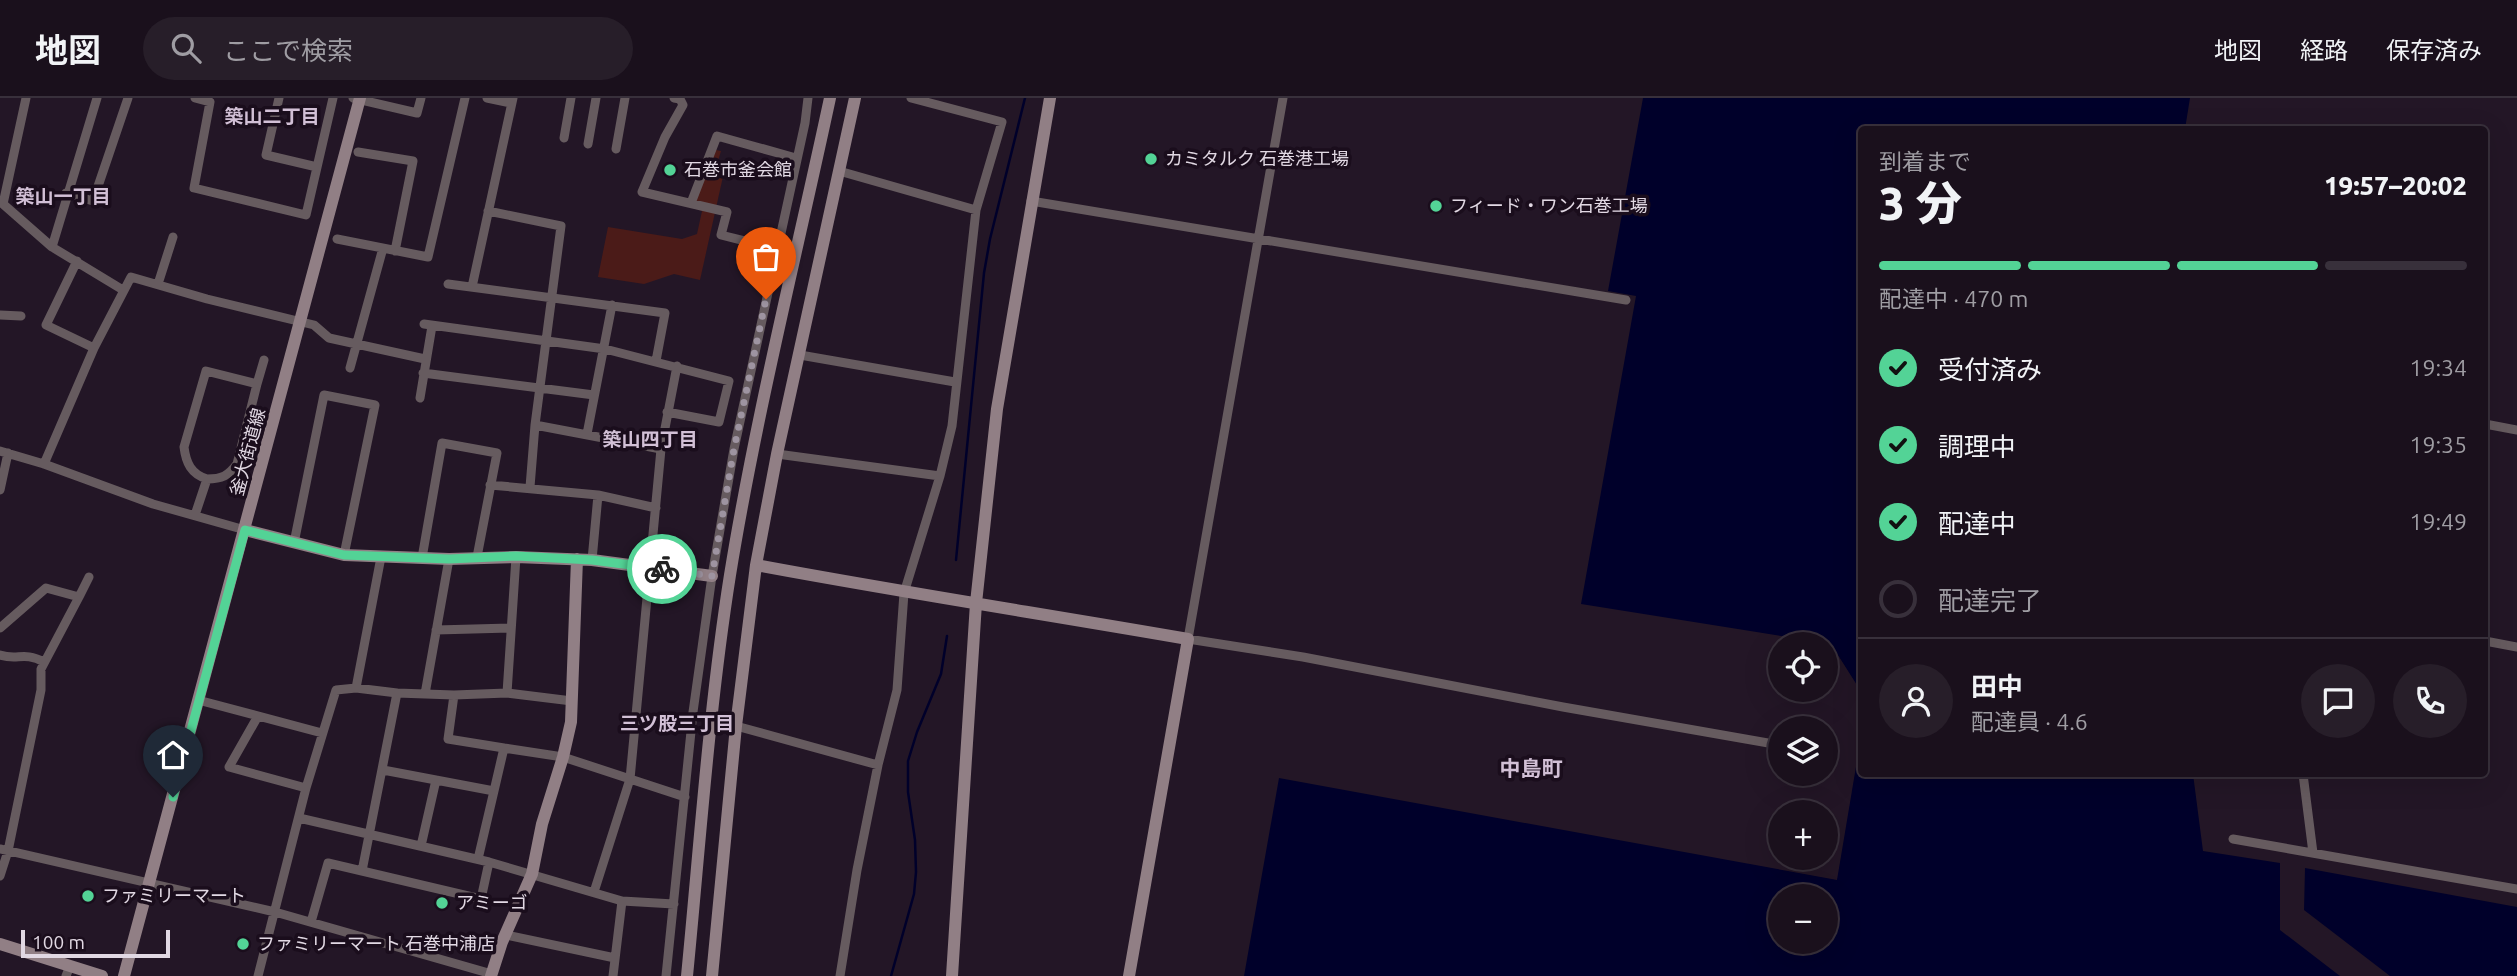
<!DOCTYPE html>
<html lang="ja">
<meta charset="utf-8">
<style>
:root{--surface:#1a101c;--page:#271e29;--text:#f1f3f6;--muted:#9f9da3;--line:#38303b;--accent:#53d396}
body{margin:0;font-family:Ubuntu,"Noto Sans JP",sans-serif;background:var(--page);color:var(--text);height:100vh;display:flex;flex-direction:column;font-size:26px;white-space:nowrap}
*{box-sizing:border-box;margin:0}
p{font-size:23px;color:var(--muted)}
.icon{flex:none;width:38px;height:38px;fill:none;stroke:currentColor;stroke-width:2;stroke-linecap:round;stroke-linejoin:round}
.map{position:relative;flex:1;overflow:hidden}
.details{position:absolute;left:1858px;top:28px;width:630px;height:651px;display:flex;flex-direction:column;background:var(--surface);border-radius:7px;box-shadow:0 7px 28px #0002,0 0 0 2px var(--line)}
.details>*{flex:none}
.tools{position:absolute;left:1768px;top:534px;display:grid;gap:14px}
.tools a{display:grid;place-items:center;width:70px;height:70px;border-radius:50%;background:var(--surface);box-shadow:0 7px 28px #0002,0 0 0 2px var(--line);font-size:35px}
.scale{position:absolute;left:21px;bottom:18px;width:149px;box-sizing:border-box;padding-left:7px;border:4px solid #e1d8e3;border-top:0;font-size:19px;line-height:24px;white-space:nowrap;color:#e1d8e3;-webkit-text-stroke:5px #1a0d1c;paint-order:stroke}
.pin{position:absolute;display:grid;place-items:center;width:60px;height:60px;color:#fff;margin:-72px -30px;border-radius:50% 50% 50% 0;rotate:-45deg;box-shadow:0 0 7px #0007}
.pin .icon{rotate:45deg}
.courier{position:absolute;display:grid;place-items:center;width:70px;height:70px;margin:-35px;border:5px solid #53d396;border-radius:50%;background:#fff;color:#222;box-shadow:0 2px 9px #0007}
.overview em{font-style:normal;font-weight:800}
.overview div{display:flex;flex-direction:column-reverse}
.overview{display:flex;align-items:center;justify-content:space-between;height:119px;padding:0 21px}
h1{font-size:46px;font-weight:800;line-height:52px}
.bar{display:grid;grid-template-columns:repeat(4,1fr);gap:10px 7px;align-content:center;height:84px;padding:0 21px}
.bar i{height:9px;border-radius:5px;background:var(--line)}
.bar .active{background:var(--accent)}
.bar p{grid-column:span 4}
.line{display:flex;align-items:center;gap:18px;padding:0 21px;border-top:2px solid var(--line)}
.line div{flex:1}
.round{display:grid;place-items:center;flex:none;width:74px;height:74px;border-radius:37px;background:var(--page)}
ol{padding:0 21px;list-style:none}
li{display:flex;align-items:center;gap:21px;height:77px}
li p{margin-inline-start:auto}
li .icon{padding:7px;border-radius:50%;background:var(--accent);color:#111;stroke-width:4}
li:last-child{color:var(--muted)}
li i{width:38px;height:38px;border:4px solid var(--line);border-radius:50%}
header{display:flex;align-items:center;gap:42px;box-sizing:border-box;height:98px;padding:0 35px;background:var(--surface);border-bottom:2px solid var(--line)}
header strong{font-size:33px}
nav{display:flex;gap:38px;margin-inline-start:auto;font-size:24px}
.search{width:490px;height:63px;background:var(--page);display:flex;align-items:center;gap:18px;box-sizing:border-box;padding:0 24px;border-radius:38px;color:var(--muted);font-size:26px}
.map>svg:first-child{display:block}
</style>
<header>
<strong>地図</strong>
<div class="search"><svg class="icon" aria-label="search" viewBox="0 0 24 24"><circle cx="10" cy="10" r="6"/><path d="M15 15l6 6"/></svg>ここで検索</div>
<nav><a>地図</a><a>経路</a><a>保存済み</a></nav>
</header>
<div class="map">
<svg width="2517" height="878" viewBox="0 0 2517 878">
<rect width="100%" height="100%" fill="#231626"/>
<path fill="#4b1b18" d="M716,52l5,1 -3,10 8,2 -26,117 -26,-6 -30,10 -46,-7 10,-50 74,12 15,-5 5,-23 -9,-3z"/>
<path fill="#00002a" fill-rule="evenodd" d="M1643,0h547l-5,31 -323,1v563l-31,-49 -250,-40 55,-308 -28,-5z
M1862,633v43h331l10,77 77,12v67l60,46h-1096l35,-198 558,102zM1780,798h45v46h-45z
M2305,770l212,39v69h-127l-86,-66z"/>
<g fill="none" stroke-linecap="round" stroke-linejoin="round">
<path stroke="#00002a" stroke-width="2.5" d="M956,462l28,-287 6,-34 35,-141
M891,878l23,-82 2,-22 -1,-32 -7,-48v-31l9,-29 24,-58 6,-38"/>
<path stroke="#665b5f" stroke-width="9" d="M26,0l-23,106 49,43
M97,0l-45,149 71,43
M195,0l15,4 -16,86 112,27 27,-117
M279,0l-13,57 51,12
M353,0l64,15 4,-15
M487,0l24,5
M674,0l6,1 3,6 -18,32 -23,55 85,20 -6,23 56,14
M1283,0l-95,541 115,18 260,50 217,38
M564,40l7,-40
M588,46l8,-46
M616,51l9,-51
M358,54l55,9 -18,90
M839,73l137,39
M66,95l27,8 35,-103
M1031,103l595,99
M691,105l26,-67 79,22
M488,113l73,15 -26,199
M337,141l91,18 37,-159
M77,163l-31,64 48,23
M158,186l15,-47
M448,186l217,29 -9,48
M472,189l41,-189
M0,217l21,1
M424,226l181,25 124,32 -10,41 -52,-10
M800,257l155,27
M350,270l33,-120
M423,275l171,22
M257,286l7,-24
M420,300l12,-72
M2485,326l32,6
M587,336l25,-129
M0,353l44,13 109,40 92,26
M777,356l163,22
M44,366l50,-116 37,-71 76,22 107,26 15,13 96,21
M490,387l108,10 58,13
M530,389l5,-62 126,24
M0,392l8,-37
M195,417l12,-36c-16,-5 -21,-16 -23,-32l22,-76 51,13 -20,80c-9,12 -15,15 -30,15
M294,445l30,-148 51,10 -31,150
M422,460l20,-115 55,10 -20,104
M592,462l6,-65
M79,499l10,-20
M0,530l46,-40 33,9 -38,72v21l-33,161 -8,25
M436,532l75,-2
M2485,543l32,6
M0,557c18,6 23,-4 44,7
M356,590l25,-131
M397,595l57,2 53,-2 65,8
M507,595l9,-136
M425,596l24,-135
M454,597l-6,44 56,9
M198,602l124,33
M258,618l-29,51 77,21
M736,628l142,39
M1825,655h2
M383,672l111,21 10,-43 59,9 122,40
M2303,676l10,79
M299,720l190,44 133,39 52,3
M2233,741l284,50
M421,748l15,-66
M0,751l275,63 217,62
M478,761l16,-68
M594,794l36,-113 31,-330 16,-83
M311,824l17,-59 153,36 8,-37
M506,837l109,23
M66,878l4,-10
M258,878l48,-188 30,-98 20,-2 41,5 -35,178
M613,878l9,-75
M666,878l27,-264 19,-136 22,-127 71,-326 3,-25
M840,878l17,-106 21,-105 19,-75 7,-97 36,-117 12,-50 24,-216 26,-88 -91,-24"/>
<path stroke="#917f85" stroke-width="12" d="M245,432l99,25 105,4 67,-2 76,3 120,16
M756,467c144,27 288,49 432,74l-59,337
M0,846l102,32
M124,878l236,-878
M491,878l11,-34 30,-68 10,-50 21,-67 8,-35 6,-163
M687,878c13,-133 22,-268 43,-401 26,-160 66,-318 100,-477
M712,878l24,-250 20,-161 21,-111 78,-356
M952,878l24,-373 21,-194 53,-311"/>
</g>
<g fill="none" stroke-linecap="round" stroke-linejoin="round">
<path stroke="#9e94a1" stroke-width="7" stroke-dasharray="0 12.6" d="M662,471l50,7 22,-127 32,-150"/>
<path stroke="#53d396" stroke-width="9" d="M173,699l72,-267 99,25 105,4 67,-3 76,4 70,9"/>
</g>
<g fill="#53d396" stroke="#1a0d1c" stroke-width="2.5">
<circle cx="1151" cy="61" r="7"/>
<circle cx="670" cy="72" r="7"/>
<circle cx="1436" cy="108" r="7"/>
<circle cx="88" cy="798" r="7"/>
<circle cx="442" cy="805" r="7"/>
<circle cx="243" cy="846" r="7"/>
</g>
<g text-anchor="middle" stroke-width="7" stroke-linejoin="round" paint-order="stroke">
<g font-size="18" fill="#e1d8e3" stroke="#1a0d1c" text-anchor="start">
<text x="1165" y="67">カミタルク 石巻港工場</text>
<text x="684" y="78">石巻市釜会館</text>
<text x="1450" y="114">フィード・ワン石巻工場</text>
<text x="102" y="804">ファミリーマート</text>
<text x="456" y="811">アミーゴ</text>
<text x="257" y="852">ファミリーマート 石巻中浦店</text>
</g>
<g font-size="18" fill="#e1d8e3" stroke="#1a0d1c">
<text transform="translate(248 354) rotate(-75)" y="6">釜大街道線</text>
</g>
<g font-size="19" font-weight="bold" fill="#d2c0d6" stroke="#1a0d1c">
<text x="272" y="25">築山二丁目</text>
<text x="63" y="105">築山一丁目</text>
<text x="650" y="348">築山四丁目</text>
<text x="677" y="632">三ツ股三丁目</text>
</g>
<g font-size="21" font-weight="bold" fill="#d2c0d6" stroke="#1a0d1c">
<text x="1531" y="678">中島町</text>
</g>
</g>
</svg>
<div class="tools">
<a><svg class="icon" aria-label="locate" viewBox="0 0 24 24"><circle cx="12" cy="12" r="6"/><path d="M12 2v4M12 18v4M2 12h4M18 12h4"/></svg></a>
<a><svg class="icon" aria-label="layers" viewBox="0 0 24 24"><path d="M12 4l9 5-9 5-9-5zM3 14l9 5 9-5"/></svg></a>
<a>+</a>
<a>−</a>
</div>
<div class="scale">100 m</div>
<div class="pin" style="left:766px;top:201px;background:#ea580c"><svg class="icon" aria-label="bag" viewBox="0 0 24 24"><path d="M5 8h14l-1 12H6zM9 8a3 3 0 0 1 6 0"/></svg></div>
<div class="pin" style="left:173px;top:699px;background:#1f2937"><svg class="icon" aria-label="home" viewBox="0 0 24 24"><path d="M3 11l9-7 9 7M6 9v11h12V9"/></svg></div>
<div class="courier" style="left:662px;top:471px"><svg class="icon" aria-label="bike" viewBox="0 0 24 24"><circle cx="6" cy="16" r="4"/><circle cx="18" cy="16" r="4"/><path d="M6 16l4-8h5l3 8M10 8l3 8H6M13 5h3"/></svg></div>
<section class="details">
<div class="overview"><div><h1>3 分</h1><p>到着まで</p></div><em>19:57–20:02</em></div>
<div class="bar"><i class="active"></i><i class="active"></i><i class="active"></i><i></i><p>配達中 · 470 m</p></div>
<ol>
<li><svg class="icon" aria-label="check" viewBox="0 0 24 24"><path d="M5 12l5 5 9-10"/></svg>受付済み<p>19:34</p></li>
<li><svg class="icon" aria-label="check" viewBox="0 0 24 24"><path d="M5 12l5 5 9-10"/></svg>調理中<p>19:35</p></li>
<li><svg class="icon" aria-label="check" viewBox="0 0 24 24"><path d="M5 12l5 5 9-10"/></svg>配達中<p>19:49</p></li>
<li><i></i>配達完了</li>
</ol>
<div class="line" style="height:126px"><a class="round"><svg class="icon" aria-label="person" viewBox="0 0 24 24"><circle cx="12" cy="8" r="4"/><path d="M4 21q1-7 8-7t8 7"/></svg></a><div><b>田中</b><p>配達員 · 4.6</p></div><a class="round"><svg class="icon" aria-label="chat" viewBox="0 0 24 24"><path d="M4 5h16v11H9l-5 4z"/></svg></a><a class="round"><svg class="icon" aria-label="phone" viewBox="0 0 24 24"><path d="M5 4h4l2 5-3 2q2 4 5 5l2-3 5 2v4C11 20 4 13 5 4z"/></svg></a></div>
</section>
</div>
